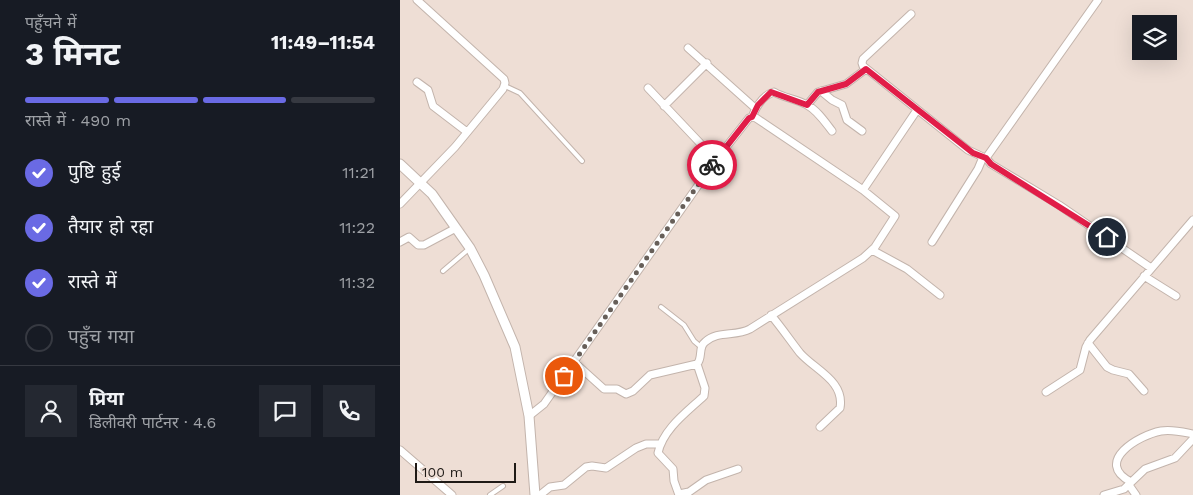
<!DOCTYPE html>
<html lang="hi">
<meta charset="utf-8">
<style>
:root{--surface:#171b24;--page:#242831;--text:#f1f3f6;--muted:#9ea1a6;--line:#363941;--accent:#6a6ae4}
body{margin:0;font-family:"Work Sans","Noto Sans Devanagari",sans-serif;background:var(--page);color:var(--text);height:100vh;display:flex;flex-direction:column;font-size:19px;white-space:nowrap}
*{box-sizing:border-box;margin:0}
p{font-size:16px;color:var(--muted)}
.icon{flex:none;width:28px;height:28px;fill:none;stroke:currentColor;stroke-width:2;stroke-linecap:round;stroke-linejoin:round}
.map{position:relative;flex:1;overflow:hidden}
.sheet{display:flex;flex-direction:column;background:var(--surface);width:400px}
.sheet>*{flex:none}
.tools{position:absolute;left:732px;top:15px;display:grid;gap:10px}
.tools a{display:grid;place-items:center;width:45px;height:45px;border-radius:0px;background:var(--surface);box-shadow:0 5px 20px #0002;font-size:25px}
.scale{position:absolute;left:15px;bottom:12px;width:101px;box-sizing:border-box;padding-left:5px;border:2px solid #1f1a16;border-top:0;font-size:14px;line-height:18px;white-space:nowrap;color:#1f1a16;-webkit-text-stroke:4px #eeded5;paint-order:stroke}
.pin{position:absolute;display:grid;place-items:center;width:42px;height:42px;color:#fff;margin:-21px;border:2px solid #fff;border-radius:50%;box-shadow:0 1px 5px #0007}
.courier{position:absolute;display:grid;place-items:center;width:50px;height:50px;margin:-25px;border:4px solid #e11d48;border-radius:50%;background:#fff;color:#222;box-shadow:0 1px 6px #0007}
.head em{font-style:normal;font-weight:700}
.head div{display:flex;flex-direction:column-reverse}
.head{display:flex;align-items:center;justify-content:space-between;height:85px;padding:0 25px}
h1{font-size:32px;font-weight:700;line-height:38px}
.bar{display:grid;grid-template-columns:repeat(4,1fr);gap:8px 5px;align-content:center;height:60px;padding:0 25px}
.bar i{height:6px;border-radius:4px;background:var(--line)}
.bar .current{background:var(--accent)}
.bar p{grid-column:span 4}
.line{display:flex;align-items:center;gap:12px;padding:0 25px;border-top:1px solid var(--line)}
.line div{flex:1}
.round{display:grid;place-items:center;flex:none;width:52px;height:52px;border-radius:0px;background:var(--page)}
ol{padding:0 25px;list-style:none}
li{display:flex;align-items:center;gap:15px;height:55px}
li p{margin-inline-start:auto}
li .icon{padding:5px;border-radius:50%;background:var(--accent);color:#fff;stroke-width:4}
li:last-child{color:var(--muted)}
li i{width:28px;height:28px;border:2px solid var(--line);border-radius:50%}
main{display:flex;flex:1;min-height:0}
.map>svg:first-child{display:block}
</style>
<main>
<section class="sheet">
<div class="head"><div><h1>3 मिनट</h1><p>पहुँचने में</p></div><em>11:49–11:54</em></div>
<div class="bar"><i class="current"></i><i class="current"></i><i class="current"></i><i></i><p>रास्ते में · 490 m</p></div>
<ol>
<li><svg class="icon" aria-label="check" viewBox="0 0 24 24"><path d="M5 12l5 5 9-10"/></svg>पुष्टि हुई<p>11:21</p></li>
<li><svg class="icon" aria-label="check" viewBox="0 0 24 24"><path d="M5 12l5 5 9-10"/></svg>तैयार हो रहा<p>11:22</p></li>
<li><svg class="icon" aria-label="check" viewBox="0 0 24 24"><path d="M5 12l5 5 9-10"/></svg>रास्ते में<p>11:32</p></li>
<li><i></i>पहुँच गया</li>
</ol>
<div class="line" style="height:90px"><a class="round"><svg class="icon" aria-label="person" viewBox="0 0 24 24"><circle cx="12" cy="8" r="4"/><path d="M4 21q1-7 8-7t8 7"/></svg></a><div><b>प्रिया</b><p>डिलीवरी पार्टनर · 4.6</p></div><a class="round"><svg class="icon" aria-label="chat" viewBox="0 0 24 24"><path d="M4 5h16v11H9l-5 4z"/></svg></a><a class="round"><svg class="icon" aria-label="phone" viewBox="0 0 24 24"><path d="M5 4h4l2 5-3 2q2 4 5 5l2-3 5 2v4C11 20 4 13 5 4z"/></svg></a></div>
</section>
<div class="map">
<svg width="793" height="495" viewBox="0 0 793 495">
<rect width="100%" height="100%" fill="#eeded5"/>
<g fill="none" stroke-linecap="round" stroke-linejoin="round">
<defs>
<path id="service" d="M105,86l15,7 62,68
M43,271l27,-23
M261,307l23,18 10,16 7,6
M90,495l13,-9"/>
<path id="minor" d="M698,0l-112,158 5,6 68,41 92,63
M511,14l-48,45 -1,4 1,3 105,84 15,7 3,1
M288,48l67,60
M17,82l11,8 5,16 34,26
M248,88l68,72
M421,91l11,9 10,5 5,15 15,11
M407,105l11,-13 28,-8 20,-15
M264,106l43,-43
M352,117c4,-10 11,-22 22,-25 10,6 23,7 33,13 10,5 18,17 25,26
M463,190l54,-80
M0,204l55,-57 48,-58 2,-6 -1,-4 -87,-79
M0,242l9,-5 9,8h6l32,-17
M532,242l46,-73 5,-12
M472,250l35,19 33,26
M744,276l32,20
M371,315c10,12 19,25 29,38 15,17 45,28 40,55l-20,19
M688,343l19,24 6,3 16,4 15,17
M646,392l34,-22 6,-23 4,-7 103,-120
M129,416l15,-12 172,-244 33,-42 3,-1 4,1 107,72 32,26 -20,31 -12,11 -113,71c-15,8 -32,1 -45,13 -7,5 -2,16 -8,22l-47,11 -17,16 -7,3 -9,-5h-13l-30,-27
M0,450l52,45
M731,482c-38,-20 8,-47 30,-51 11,-2 22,1 32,3
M729,485l7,10
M279,494l10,-2 17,-12 32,-11
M140,495l10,-8 14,-2 22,-18 6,-1 14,2 30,-20 10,-4h14
M279,495l-5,-14 -1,-12 -15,-16c5,-24 29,-41 46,-57l1,-8 -8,-24
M704,495l20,-6 21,-20 30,-11 18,-19"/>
<path id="tertiary" d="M0,164l32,30 38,54 14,27 31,72 14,69 6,79"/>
</defs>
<use href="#service" stroke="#c3b4ac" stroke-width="6"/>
<use href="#minor" stroke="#c3b4ac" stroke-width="9"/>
<use href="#tertiary" stroke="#c3b4ac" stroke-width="11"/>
<use href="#service" stroke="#fff" stroke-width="4"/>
<use href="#minor" stroke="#fff" stroke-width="7"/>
<use href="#tertiary" stroke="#fff" stroke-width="9"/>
</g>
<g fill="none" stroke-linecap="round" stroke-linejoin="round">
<path stroke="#675f59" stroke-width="5" stroke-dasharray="0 9" d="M164,376l148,-211"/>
<path stroke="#e11d48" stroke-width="6" d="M312,165l37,-47 3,-1 6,-12 13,-13 36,13 11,-13 28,-8 20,-15 107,84 13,5 5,6 116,73"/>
</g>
</svg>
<div class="tools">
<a><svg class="icon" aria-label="layers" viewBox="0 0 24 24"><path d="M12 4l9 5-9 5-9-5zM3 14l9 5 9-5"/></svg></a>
</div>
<div class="scale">100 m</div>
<div class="pin" style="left:164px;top:376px;background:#ea580c"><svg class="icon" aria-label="bag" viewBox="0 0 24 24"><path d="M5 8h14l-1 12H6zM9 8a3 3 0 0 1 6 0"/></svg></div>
<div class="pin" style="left:707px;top:237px;background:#1f2937"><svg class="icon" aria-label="home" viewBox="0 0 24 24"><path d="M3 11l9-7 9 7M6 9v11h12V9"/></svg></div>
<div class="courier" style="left:312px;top:165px"><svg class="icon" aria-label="bike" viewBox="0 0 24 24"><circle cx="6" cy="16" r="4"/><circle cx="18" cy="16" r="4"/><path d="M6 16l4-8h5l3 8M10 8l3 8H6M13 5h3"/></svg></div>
</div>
</main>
